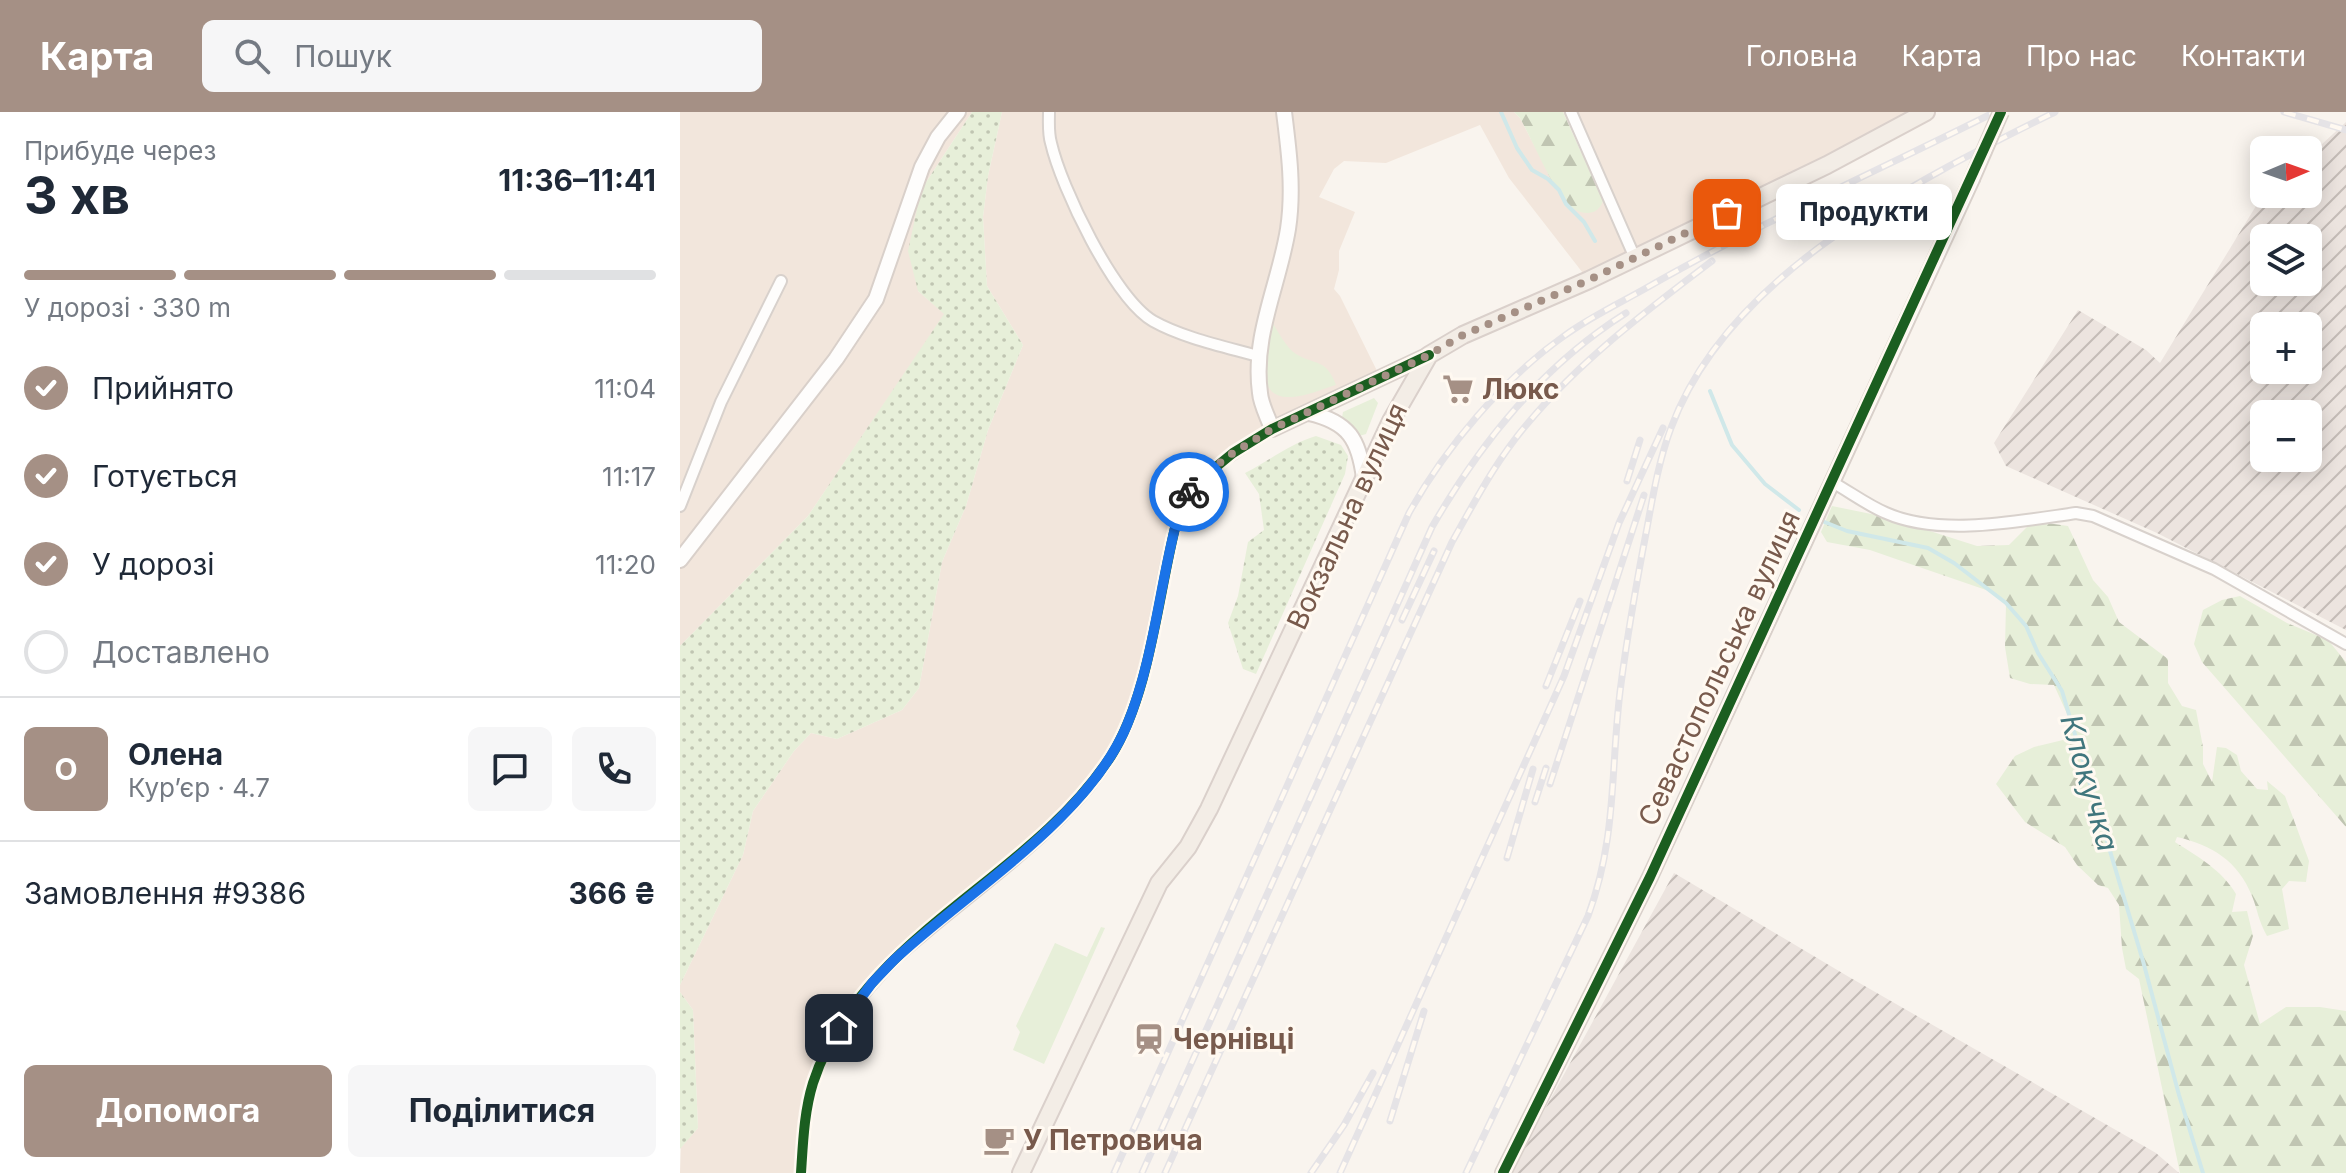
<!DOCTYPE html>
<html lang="uk">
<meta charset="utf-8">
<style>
:root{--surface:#fff;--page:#f6f6f7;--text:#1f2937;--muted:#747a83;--line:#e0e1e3;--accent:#a59085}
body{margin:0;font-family:Inter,sans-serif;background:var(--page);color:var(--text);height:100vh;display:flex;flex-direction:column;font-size:30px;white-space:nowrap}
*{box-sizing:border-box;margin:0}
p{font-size:26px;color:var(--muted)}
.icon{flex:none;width:44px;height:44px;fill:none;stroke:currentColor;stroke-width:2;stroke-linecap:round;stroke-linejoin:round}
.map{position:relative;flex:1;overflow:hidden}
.details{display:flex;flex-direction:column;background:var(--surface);width:680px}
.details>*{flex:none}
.needle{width:52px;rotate:88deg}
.buttons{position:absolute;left:1570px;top:24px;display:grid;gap:16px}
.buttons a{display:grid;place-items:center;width:72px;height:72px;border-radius:12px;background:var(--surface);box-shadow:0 4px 20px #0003;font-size:40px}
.pin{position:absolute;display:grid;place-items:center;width:68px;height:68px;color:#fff;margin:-34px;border-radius:16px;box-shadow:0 4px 12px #0006}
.courier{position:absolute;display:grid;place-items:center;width:80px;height:80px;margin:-40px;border:6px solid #1a73e8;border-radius:50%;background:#fff;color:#222;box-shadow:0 2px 10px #0007}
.bubble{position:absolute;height:56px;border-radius:12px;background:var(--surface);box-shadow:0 4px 20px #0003;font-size:26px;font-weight:700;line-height:56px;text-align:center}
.headline em{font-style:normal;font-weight:700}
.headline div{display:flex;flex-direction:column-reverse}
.headline{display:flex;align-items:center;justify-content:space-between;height:136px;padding:0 24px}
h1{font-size:52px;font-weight:700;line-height:60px}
.bar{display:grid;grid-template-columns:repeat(4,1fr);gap:12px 8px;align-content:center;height:96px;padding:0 24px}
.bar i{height:10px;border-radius:6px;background:var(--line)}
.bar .selected{background:var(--accent)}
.bar p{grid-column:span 4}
.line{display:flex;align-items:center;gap:20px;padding:0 24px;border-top:2px solid var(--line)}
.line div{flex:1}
.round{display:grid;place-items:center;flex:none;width:84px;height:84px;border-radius:12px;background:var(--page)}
ol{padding:0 24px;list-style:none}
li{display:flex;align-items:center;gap:24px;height:88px}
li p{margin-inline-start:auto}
li .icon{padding:8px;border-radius:50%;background:var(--accent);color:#fff;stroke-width:4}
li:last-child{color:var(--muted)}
li i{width:44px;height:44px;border:4px solid var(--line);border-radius:50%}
.primary-button{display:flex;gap:16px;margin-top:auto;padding:16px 24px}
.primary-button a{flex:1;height:92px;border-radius:12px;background:var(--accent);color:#fff;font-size:32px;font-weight:700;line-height:92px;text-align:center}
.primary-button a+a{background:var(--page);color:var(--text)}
header{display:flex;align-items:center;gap:48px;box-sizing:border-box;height:112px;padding:0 40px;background:var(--accent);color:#fff}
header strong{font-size:38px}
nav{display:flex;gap:44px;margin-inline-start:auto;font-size:28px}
.search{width:560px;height:72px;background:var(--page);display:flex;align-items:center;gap:20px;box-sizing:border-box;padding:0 28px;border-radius:12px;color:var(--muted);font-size:30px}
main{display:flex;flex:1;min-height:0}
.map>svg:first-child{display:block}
</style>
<header>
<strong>Карта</strong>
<div class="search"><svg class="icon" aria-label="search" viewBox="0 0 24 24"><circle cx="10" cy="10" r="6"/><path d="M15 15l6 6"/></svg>Пошук</div>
<nav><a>Головна</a><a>Карта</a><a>Про нас</a><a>Контакти</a></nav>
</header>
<main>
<section class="details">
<div class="headline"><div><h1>3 хв</h1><p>Прибуде через</p></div><em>11:36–11:41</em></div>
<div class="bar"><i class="selected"></i><i class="selected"></i><i class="selected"></i><i></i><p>У дорозі · 330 m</p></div>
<ol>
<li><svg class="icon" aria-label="check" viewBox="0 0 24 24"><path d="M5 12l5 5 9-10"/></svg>Прийнято<p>11:04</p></li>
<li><svg class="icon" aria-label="check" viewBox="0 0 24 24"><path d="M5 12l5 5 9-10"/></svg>Готується<p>11:17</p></li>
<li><svg class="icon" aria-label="check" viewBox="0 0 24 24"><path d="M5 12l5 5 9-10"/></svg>У дорозі<p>11:20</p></li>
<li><i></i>Доставлено</li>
</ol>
<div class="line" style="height:144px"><b class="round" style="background:var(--accent);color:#fff">О</b><div><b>Олена</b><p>Кур’єр · 4.7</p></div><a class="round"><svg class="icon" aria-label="chat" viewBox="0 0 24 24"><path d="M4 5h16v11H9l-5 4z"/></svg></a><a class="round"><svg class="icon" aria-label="phone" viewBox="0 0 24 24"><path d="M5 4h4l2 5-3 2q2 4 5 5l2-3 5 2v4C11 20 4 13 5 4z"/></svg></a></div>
<div class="line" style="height:104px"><div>Замовлення #9386</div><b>366 ₴</b></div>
<div class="primary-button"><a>Допомога</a><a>Поділитися</a></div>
</section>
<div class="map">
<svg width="1666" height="1061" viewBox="0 0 1666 1061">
<defs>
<pattern id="industrial-furrows" width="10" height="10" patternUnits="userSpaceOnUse" patternTransform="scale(2)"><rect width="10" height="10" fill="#ece4df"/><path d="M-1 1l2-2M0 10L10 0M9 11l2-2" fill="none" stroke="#c4bcb7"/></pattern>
<pattern id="forest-firs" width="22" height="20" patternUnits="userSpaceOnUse" patternTransform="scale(2)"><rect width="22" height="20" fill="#e7efd9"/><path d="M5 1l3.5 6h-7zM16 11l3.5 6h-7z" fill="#c0c5b2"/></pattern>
<pattern id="park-dots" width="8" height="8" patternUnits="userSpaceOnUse" patternTransform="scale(2)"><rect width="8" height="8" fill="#e7efd9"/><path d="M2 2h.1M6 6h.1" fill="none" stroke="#c0c5b2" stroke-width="1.8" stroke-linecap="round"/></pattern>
</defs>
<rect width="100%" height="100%" fill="#f9f4ee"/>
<path fill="#f2e6dc" d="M0,0h292l-51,78 -3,101 27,23 -137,202 -128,130z
M322,0h512l6,6 44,84 17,-52 -18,-38h360l-337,165 -77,-99 -29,-53 -94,38 -42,-2 -10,8 -15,28 36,15 -16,39v19l-5,19 6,7 40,81 -109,51 -79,57 -61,228 -42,74 -211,191 -36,41 -43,112 -4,42h-115l1,-26 17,-19 -5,-118 -13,-18v-7l63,-130 10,-44 41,-60 17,-18 26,6 65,-29 17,-22 23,-126 24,-56 22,-76 35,-85 -36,-59 -4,-69 5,-41z"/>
<path fill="url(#industrial-furrows)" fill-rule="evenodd" d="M1666,10v508l-189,-97 -151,-67 -12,-23 84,-133 68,40 14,13 99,-162 7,-7h42v-37zM1584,126h44v44h-44zM1584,214h44v44h-44zM1584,302h44v44h-44z
M994,761l175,104 307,176 23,20h-669z"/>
<path fill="#e7efd9" d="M592,210c6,9 14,26 24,32 20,12 30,4 40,31 -14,4 -29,11 -43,12 -44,3 -26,-51 -21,-75z
M694,286l4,5 -12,31 -7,2 -17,-18 1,-6z
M421,815l4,1 -61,136 -31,-14 7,-18 -4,-6 39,-83 32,14z"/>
<path fill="url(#forest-firs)" d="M834,0h49l40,89c-7,20 -30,12 -40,-2 -17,-25 -29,-55 -43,-81z
M1152,394l54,11 91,29 32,-1 24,-24 35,5 25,54 15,17 11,25 49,37v24l14,23 14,4 7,37v17l9,18 5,-35 9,1 11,7 4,16 16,18 11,1 -1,-9 18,15 24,65 -3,21 -17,-1 -7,8 7,40 -22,7c-9,-16 -9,-25 -15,-40 -14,-35 -40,-51 -75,-59l-2,5c22,14 47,28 61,52l-4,18 15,-1 6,25 -9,29 16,59 26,-17h34l26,4v162h-166l-41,-194 -13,-10 -4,-21 -3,-43 -11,-17 -10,-3 -21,-20 -12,-18 -40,-25 -29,-38 19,-28 19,-9 29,-7 5,-24 -14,-31 -24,-1 -20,-6 -5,-31 1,-43 -17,-13 -96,-33 -23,-8 -43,-8 -6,-10z
M1560,484l47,27 41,17 18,22v165l-144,-165 -8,-18 9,-34 19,-10z"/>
<path fill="url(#park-dots)" d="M292,0h30l-14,64 -5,41 4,69 36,59 -35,85 -22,76 -24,56 -23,126 -17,22 -65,29 -26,-6 -17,18 -41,60 -10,44 -63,130v-339l128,-130 136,-202 -26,-23 -10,-40 13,-61z
M636,324l25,9 7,11 -3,18 -89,200 -13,-5 -15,-46 10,-27 10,-54 16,-12 -5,-36 -14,-21c24,-12 46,-30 71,-37z
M0,880l13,18 5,118 -18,21z"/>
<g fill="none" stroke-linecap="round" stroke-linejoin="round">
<path stroke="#d0e8e9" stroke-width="4" d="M821,0l16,36 15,22 16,9 11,11 7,14 18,18 11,19
M1030,279l22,54 33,39 34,26
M1142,409l25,10 81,17 26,15 52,40 20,23 12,27 24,38 81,270 36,134 24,78"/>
<defs>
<path id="street" d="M369,0c0,10 -1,21 2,31 10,44 63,155 102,178 30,17 73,26 105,35
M891,0l64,146
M1152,370c18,10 35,23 54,31 54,24 134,8 190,0l17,3 121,53 132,75
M0,394l41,-104 60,-121
M121,1061c2,-25 2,-51 8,-75 12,-53 48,-100 85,-138 73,-68 197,-143 234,-237 28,-70 31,-148 54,-219 22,-35 56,-54 90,-75"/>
<path id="secondary" d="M604,0c5,39 10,78 4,117 -9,56 -36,107 -28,164 1,12 8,24 12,36l157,-74
M629,301c40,9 50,27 55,65
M0,448l156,-201 40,-60 46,-132 16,-30 20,-25
M823,1061l147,-296 322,-698"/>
<path id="primary" d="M341,1061l138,-290 29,-36 21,-38 182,-388 38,-66 34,-20 126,-55 238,-115 99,-53"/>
</defs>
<use href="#street" stroke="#d8d1cc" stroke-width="14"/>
<use href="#secondary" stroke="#d9d0ca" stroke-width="18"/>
<use href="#primary" stroke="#dad0cb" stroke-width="20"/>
<use href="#street" stroke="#fefdfc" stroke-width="10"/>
<use href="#secondary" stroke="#fefdfc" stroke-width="14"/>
<use href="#primary" stroke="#f3ede6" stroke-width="16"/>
<defs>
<path id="rail" d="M1604,0l62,18
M947,369l13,-41
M722,508l32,-69
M866,574l34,-85
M870,672l94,-289
M855,690l11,-34
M827,746l26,-89
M710,1009l34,-110
M434,1061l295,-660c36,-65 94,-134 155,-177 26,-19 56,-33 84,-49 112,-64 231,-117 347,-175
M462,1061l290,-646c49,-85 110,-161 194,-214
M485,1061l287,-631c23,-41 45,-83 76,-119 53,-63 118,-112 184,-162
M631,1061l33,-48 29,-52
M660,1061l224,-497 55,-153 44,-95
M786,1061l122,-257c30,-81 22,-150 33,-232 7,-53 16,-104 26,-156 6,-33 12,-68 24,-100 57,-155 245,-247 384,-316"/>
</defs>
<use href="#rail" stroke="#e5e3e6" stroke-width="7"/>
<use href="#rail" stroke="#fff9f1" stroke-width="4" stroke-dasharray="12" stroke-linecap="butt"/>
<defs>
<path id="secondary-bridge" d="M1292,67l29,-67"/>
</defs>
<use href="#secondary-bridge" stroke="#d9d0ca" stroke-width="18" stroke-linecap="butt"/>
<use href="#secondary-bridge" stroke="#fefdfc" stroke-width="14"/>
<defs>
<path id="cycleway" d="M121,1061c2,-30 3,-61 12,-90 48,-148 217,-202 298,-327 39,-62 47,-161 65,-232l6,-20 12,-19 39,-32 39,-24 157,-74
M823,1061l147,-296 351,-765"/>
</defs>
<use href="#cycleway" stroke="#fff9f1" stroke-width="15"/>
<use href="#cycleway" stroke="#1b5e20" stroke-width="10"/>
</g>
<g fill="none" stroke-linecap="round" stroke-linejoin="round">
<path stroke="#a59085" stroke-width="8" stroke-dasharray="0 14.4" d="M509,380l20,-21 24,-18 39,-24 157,-74 34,-20 126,-55 138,-67"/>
<path stroke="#1a73e8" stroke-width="10" d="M159,916l33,-45 22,-23c73,-68 194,-141 233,-235 26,-63 32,-135 49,-201l6,-20 7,-12"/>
</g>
<defs>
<symbol id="supermarket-bare" viewBox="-9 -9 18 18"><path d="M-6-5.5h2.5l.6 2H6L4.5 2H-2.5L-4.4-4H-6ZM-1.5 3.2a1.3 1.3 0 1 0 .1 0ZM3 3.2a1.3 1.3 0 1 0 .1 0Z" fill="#a59085" stroke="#fff9f1" stroke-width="2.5" paint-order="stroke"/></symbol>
<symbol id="station-bare" viewBox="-9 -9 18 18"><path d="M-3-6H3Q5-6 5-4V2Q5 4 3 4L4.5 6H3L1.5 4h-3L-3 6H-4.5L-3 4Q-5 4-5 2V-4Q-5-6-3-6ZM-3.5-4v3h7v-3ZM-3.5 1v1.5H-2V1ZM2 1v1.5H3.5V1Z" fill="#a59085" stroke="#fff9f1" stroke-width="2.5" paint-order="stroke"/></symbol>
<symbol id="cafe-bare" viewBox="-9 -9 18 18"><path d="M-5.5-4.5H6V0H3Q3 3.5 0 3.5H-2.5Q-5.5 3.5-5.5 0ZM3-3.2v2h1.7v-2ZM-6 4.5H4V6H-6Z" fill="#a59085" stroke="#fff9f1" stroke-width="2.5" paint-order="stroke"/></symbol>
</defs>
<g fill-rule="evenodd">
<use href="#supermarket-bare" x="756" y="255" width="44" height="44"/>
<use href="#station-bare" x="447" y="905" width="44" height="44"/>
<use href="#cafe-bare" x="297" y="1006" width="44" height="44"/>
</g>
<g text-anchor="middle" stroke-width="6" stroke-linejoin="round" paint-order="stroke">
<g font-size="28" font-weight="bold" fill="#785a4c" stroke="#fff9f1" text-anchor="start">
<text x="802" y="287">Люкс</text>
<text x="493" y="937">Чернівці</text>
<text x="343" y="1038">У Петровича</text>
</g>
<g font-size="28" fill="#785a4c" stroke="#fff9f1">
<text transform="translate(667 404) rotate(-65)" y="10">Вокзальна вулиця</text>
<text transform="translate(1039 556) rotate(-65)" y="10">Севастопольська вулиця</text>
</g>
<g font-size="30" font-style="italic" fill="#40767d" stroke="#fff9f1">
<text transform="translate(1409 671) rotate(74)" y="10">Клокучка</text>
</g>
</g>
</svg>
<div class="buttons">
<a><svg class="needle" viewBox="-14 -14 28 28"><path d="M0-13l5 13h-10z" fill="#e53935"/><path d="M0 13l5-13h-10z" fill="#747a83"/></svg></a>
<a><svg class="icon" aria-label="layers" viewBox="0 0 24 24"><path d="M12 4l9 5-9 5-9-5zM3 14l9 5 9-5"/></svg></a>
<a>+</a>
<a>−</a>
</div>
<div class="pin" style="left:1047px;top:101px;background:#ea580c"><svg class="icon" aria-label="bag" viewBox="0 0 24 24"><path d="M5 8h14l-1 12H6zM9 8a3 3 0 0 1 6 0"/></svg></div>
<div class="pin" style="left:159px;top:916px;background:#1f2937"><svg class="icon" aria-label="home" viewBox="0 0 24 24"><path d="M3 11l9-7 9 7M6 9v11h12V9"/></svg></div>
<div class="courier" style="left:509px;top:380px"><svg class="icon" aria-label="bike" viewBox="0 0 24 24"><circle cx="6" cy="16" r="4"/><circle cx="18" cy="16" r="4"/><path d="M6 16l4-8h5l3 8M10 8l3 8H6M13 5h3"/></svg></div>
<div class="bubble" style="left:1096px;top:72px;width:176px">Продукти</div>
</div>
</main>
